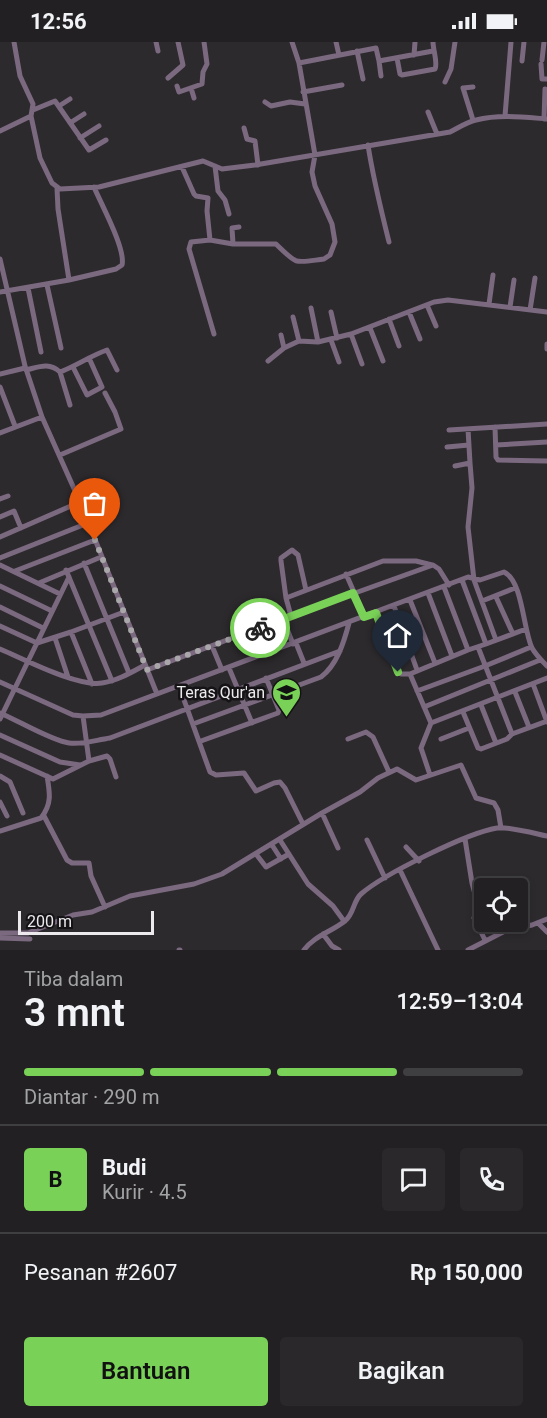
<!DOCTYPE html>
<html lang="id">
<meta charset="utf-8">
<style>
:root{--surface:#222022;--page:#2a282a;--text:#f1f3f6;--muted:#a2a3a5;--line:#3f3e40;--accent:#79d157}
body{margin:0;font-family:Roboto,sans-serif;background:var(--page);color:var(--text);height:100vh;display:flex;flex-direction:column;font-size:22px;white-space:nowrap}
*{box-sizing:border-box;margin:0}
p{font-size:20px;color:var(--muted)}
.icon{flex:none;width:33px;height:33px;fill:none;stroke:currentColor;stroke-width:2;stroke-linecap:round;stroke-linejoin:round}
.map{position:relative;height:908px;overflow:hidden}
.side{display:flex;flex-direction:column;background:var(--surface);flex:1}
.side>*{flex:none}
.tools{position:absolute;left:474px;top:836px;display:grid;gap:12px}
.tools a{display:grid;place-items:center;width:54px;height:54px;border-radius:6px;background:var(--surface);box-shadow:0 3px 9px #0003,0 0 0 2px var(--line);font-size:30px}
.scale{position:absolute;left:18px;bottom:15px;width:136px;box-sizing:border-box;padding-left:6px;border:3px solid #eceaec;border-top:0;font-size:16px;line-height:21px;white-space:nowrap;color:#eceaec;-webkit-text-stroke:4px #151315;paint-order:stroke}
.pin{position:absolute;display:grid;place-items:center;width:51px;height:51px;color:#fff;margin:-62px -26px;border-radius:50% 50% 50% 0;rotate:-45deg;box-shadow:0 0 6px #0007}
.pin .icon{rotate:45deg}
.courier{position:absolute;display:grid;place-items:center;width:60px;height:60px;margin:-30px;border:4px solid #79d157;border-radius:50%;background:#fff;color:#222;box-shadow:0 2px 8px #0007}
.overview em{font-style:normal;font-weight:600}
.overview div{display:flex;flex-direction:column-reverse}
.overview{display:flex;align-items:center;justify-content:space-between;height:102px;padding:0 24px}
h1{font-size:39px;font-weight:600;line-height:45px}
.bar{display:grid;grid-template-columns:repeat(4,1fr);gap:9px 6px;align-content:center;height:72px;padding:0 24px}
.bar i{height:8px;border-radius:4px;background:var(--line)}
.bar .on{background:var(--accent)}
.bar p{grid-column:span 4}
.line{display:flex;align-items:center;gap:15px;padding:0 24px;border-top:2px solid var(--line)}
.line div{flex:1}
.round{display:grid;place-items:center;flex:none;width:63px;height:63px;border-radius:6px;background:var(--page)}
.cta{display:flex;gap:12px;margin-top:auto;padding:12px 24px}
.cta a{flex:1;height:69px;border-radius:6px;background:var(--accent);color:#111;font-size:24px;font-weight:600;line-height:69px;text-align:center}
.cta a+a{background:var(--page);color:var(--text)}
.status{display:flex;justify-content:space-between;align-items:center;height:42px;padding:0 30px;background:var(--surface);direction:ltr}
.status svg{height:16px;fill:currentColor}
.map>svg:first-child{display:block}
</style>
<div class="status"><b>12:56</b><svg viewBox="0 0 49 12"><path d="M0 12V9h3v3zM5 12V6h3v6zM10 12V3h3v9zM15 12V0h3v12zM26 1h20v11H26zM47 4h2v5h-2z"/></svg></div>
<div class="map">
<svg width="547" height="908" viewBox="0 0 547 908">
<rect width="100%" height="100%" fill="#2d2a2e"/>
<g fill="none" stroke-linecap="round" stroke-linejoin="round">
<path stroke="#7b6980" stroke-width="5" d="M14,0l6,34 13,28 -2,12 9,42 12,25 8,6 39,-2 104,-26 19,8 33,-4 195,-33c8,-4 17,-10 26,-12 23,-6 47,-3 71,-1
M156,0l2,9
M336,0l3,13
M357,9l6,28
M414,13l1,-13
M397,16l3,16 2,1 33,-6c3,-6 -2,-19 -2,-27
M542,18l2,-18
M379,19l2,15
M522,19l2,-19
M299,21l77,-15 3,13 54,-10
M541,22l1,15h5
M168,36l15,-13 -5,-23
M445,40l6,-13 4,-27
M177,44l2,6 23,-8 1,-12 4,-8 -3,-22
M191,46l3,10
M303,50l39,-7
M265,60l6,4 19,-4 15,2
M59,64l11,-7
M33,68l22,-9 34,49 17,-10
M428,70l9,22
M505,74l6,-74
M544,77l1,-30
M473,78l-10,-32 10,-1
M70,81l14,-9
M244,86l3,11 8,2 3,24
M0,89l31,-15
M80,96l19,-12
M368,103c5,33 13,65 21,97
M215,124l3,25 7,9 4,14
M182,125l12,27 2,2 12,2 -1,13 3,29 -19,2 -2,7 25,85
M210,198l23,4h43c22,21 17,19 48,15l6,-4 5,-13 -3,-18 -17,-38 -3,-14 3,-17 -16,-92 -7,-21
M233,202l-1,-16 7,-1
M0,217l25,107 17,51 -42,16
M69,238l47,-11 6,-4c4,-16 -21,-61 -28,-78
M47,243l14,63
M28,246l13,64
M0,250l69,-12 -11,-71 -1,-21
M489,262l4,-29
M427,263l9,21
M510,265l4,-27
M311,266l7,34
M530,268l5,-32
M331,270l6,26
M409,270l11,27
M293,275l6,24
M389,277l10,27
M370,286l13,33
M351,292l11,30
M281,293l3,13
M331,298l8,22
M547,302v5
M268,319l16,-13 15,-7 19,1 33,-8 83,-32 14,-2 99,12
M73,325l14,28 15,-8 -13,-29
M26,328c13,-3 23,-8 34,2 16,-6 30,-16 47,-22l10,20
M60,330l10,33
M0,332l25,-6
M0,345l15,39
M42,375l38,85
M495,385l1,30 2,3 49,1
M449,388l98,-6
M496,403l51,-3
M447,405l22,-2
M60,413l61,-26 -6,-17 -10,-19
M470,421l2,25 -4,39 6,53 22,60
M455,424l15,-3 -2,-34
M0,457l8,-3
M0,475l14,-6 7,17
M0,495l80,-35 77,192
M0,516l88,-35
M84,521l45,110
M0,523l60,29
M66,528l46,111
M15,529l80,-31
M346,532l19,43
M39,541l62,-26
M0,544l52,25
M444,545l24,63
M428,551l24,63
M496,555l17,37
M286,556l97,-37h33l16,4
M410,558l25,63
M482,559l33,-13
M394,564l23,64
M0,565l43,21
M376,571l20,56 5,5h9l58,-24 18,-6 -24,-64
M291,574l-5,-18 -5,-37v-3l11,-8 6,5 8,35
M283,577l10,25
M0,584l37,17 34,-11 53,-20
M71,590l21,52
M55,596l13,39
M296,601l8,20
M486,602l40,-15
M212,604l10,24
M478,605l34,87
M0,607c24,10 77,38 102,34 15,-2 30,-11 43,-18
M229,626l23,55
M147,628l144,-54 142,-51 6,4 10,16
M410,632l21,49 -10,25 9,27
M0,640l73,33 10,1 18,-1 367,-138 12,3 24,-8c19,9 19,58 28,76 4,7 9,12 15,18
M533,642l14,38
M179,644l31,86 6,3 28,-2 12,18 18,-8 6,-1 5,6 18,36
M417,649l68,-25 46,-19
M515,650l14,35
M481,663l15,38
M424,665l116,-47
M463,670l15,36 3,1 26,-10 5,-5 35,-13
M0,671c17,7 52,28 69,30 13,2 27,-3 41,-5l230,-87
M83,674l6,45
M0,677l69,-142
M431,681l116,-45
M193,682l128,-47c16,-12 23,-35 28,-54
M0,693l60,27 20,3
M348,697l18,-7 7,5 16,35
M441,697l28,-11
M201,699l77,-28 1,-3 -13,-32
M0,713l53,24 36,-18 18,-5 3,3 6,18
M0,734l10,6 13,31
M0,760l7,14
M322,771l16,35
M44,774l23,44 5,3h17l2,13 14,31
M0,789l41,-13c11,-14 9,-25 6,-42
M465,797l7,44 6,22 -4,13 11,22
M280,798l28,44 25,22 11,15
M367,798l18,38
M272,803l9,14
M406,805l13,14
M256,812l10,13 23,-13
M400,828l38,80
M538,881l9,9
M0,891h28l45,-18 19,-3 38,-16 64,-12 28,-10 100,-61 38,-21 18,-14 19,-9 19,11 45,-15 15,33 18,5 4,7 3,18
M323,892l9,12 7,4
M0,896l30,1
M179,908h1
M304,908c10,-14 27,-18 41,-29 9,-7 8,-20 16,-27 23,-20 106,-61 136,-66 9,-2 40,6 50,8
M468,908l39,-20 25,-5 15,-6"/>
</g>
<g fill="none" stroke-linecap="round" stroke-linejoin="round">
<path stroke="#a9a7aa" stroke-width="6" stroke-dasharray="0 10.8" d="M95,498l52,130 113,-42"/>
<path stroke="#79d157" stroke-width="8" d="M260,586l93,-35 11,24 12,-4 22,59"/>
</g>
<defs>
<symbol id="school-pin" viewBox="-11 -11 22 30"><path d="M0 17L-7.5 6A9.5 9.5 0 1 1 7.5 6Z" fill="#79d157" stroke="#151315"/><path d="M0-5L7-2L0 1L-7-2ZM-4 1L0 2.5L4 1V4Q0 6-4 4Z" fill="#111"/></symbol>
</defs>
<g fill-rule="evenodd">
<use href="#school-pin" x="270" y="634" width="33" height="45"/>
</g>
<g text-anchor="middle" stroke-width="5" stroke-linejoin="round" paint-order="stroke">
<g font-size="16" fill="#eceaec" stroke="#151315" text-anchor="end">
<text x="265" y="656">Teras Qur'an</text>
</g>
</g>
</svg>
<div class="tools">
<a><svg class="icon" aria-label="locate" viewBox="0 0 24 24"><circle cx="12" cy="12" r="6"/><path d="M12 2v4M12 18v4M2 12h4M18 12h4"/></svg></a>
</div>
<div class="scale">200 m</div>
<div class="pin" style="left:95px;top:498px;background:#ea580c"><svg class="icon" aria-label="bag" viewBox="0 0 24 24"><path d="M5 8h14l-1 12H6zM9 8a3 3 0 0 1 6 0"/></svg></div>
<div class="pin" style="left:398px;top:630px;background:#1f2937"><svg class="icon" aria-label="home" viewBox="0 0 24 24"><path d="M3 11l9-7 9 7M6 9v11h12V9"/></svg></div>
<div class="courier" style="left:260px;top:586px"><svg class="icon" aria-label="bike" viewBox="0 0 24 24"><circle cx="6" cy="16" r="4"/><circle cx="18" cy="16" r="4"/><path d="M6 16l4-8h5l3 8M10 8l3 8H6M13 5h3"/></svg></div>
</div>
<section class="side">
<div class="overview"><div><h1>3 mnt</h1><p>Tiba dalam</p></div><em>12:59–13:04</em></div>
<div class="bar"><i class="on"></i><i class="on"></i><i class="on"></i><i></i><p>Diantar · 290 m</p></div>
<div class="line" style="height:108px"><b class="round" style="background:var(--accent);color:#111">B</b><div><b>Budi</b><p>Kurir · 4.5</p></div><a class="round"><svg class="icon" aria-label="chat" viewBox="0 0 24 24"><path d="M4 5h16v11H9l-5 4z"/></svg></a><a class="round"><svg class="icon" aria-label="phone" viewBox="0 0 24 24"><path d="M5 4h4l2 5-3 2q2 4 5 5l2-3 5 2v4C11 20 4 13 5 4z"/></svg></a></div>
<div class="line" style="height:78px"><div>Pesanan #2607</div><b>Rp 150,000</b></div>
<div class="cta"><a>Bantuan</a><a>Bagikan</a></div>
</section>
